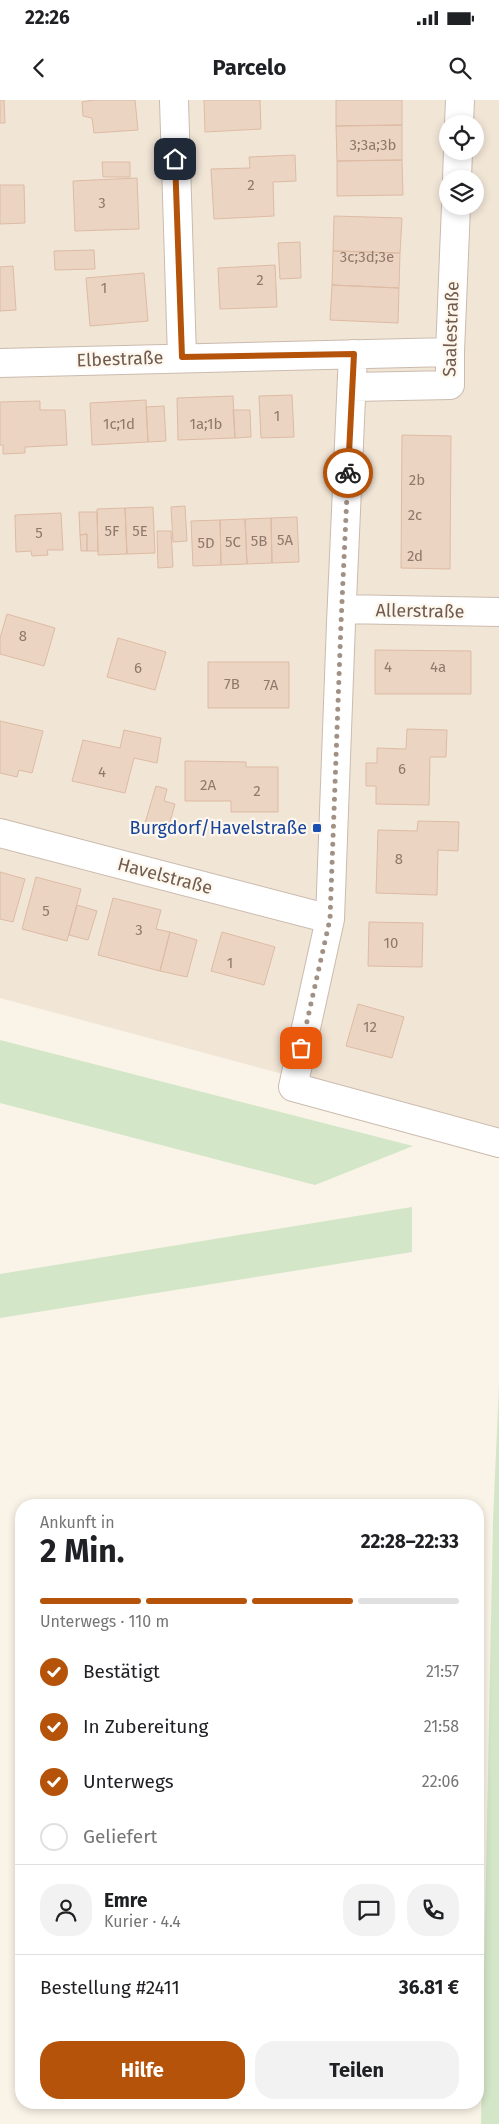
<!DOCTYPE html>
<html lang="de">
<meta charset="utf-8">
<style>
:root{--surface:#fff;--page:#f2f2f2;--text:#202124;--muted:#757577;--line:#e0e0e0;--accent:#b45309}
body{margin:0;font-family:"Fira Sans",sans-serif;background:var(--page);color:var(--text);height:100vh;display:flex;flex-direction:column;font-size:19px;white-space:nowrap}
*{box-sizing:border-box;margin:0}
p{font-size:16px;color:var(--muted)}
.icon{flex:none;width:28px;height:28px;fill:none;stroke:currentColor;stroke-width:2;stroke-linecap:round;stroke-linejoin:round}
.map{position:relative;flex:1;overflow:hidden}
.sheet{position:absolute;left:15px;top:1399px;width:469px;height:610px;display:flex;flex-direction:column;background:var(--surface);border-radius:20px;box-shadow:0 2px 8px #0003}
.sheet>*{flex:none}
.controls{position:absolute;left:439px;top:15px;display:grid;gap:10px}
.controls a{display:grid;place-items:center;width:45px;height:45px;border-radius:50%;background:var(--surface);box-shadow:0 2px 8px #0003;font-size:25px}
.pin{position:absolute;display:grid;place-items:center;width:42px;height:42px;color:#fff;margin:-21px;border-radius:10px;box-shadow:0 2px 8px #0006}
.courier{position:absolute;display:grid;place-items:center;width:50px;height:50px;margin:-25px;border:4px solid #b45309;border-radius:50%;background:#fff;color:#222;box-shadow:0 1px 6px #0007}
.summary em{font-style:normal;font-weight:700}
.summary div{display:flex;flex-direction:column-reverse}
.summary{display:flex;align-items:center;justify-content:space-between;height:85px;padding:0 25px}
h1{font-size:32px;font-weight:700;line-height:38px}
.bar{display:grid;grid-template-columns:repeat(4,1fr);gap:8px 5px;align-content:center;height:60px;padding:0 25px}
.bar i{height:6px;border-radius:4px;background:var(--line)}
.bar .on{background:var(--accent)}
.bar p{grid-column:span 4}
.line{display:flex;align-items:center;gap:12px;padding:0 25px;border-top:1px solid var(--line)}
.line div{flex:1}
.round{display:grid;place-items:center;flex:none;width:52px;height:52px;border-radius:20px;background:var(--page)}
ol{padding:0 25px;list-style:none}
li{display:flex;align-items:center;gap:15px;height:55px}
li p{margin-inline-start:auto}
li .icon{padding:5px;border-radius:50%;background:var(--accent);color:#fff;stroke-width:4}
li:last-child{color:var(--muted)}
li i{width:28px;height:28px;border:2px solid var(--line);border-radius:50%}
.button{display:flex;gap:10px;margin-top:auto;padding:10px 25px}
.button a{flex:1;height:58px;border-radius:20px;background:var(--accent);color:#fff;font-size:20px;font-weight:700;line-height:58px;text-align:center}
.button a+a{background:var(--page);color:var(--text)}
.status{display:flex;justify-content:space-between;align-items:center;height:35px;padding:0 25px;background:var(--surface);direction:ltr}
.status svg{height:14px;fill:currentColor}
header{display:flex;justify-content:space-between;align-items:center;height:65px;padding:0 25px;background:var(--surface);font-size:22px;font-weight:700}
.map>svg:first-child{display:block}
</style>
<div class="status"><b>22:26</b><svg viewBox="0 0 49 12"><path d="M0 12V9h3v3zM5 12V6h3v6zM10 12V3h3v9zM15 12V0h3v12zM26 1h20v11H26zM47 4h2v5h-2z"/></svg></div>
<header><svg class="icon" aria-label="back" viewBox="0 0 24 24"><path d="M15 5l-7 7 7 7"/></svg>Parcelo<svg class="icon" aria-label="search" viewBox="0 0 24 24"><circle cx="10" cy="10" r="6"/><path d="M15 15l6 6"/></svg></header>
<div class="map">
<svg width="499" height="2024" viewBox="0 0 499 2024">
<rect width="100%" height="100%" fill="#faf3e7"/>
<path fill="#f1e5d6" fill-rule="evenodd" d="M0,0h499v1032l-499,-134zM448,24h27v27h-27zM448,79h27v27h-27z"/>
<path fill="#d3e6c7" d="M0,940l413,106 -98,39 -315,-82z
M412,1107v45l-412,66v-44z
M499,1286v738h-18l12,-604z"/>
<path fill="#ecd4c2" stroke="#ddbba4" d="M0,0h4l1,23h-5z
M93,0h42l3,30 -44,3 -2,-15 -9,-2 -1,-14z
M204,0h56l1,29 -56,3z
M336,0h66v25l-66,1z
M402,25v35l-65,1 -1,-35z
M295,55l1,26 -23,1 1,34 -60,3 -3,-50 39,-1 -1,-11z
M402,60l1,35 -66,1v-35z
M102,62h28v15h-27z
M137,78l2,51 -64,2 -2,-50z
M0,85h24l1,38 -25,1z
M334,116l68,2 -2,35 -67,-2z
M300,142l1,36 -21,1 -2,-36z
M94,150l1,19 -40,1 -1,-19z
M333,151l67,2 -1,35 -67,-3z
M275,165l2,42 -57,2 -2,-41z
M13,166l3,44 -16,1v-44z
M144,173l4,48 -58,5 -4,-48z
M332,185l67,3 -1,35 -68,-3z
M292,295l2,42 -33,1 -2,-42z
M233,296l2,42 -57,2 -1,-42z
M146,300l2,42 -56,3 -2,-42z
M40,301v9h25l2,35 -42,2v6l-22,1v-9h-3v-43z
M164,306l2,35 -18,1 -2,-35z
M233,310h17l1,27 -16,1z
M402,335l49,1 -1,133 -49,-1z
M185,406l2,35 -14,1 -2,-35z
M153,407l2,46 -28,1 -2,-46z
M125,408l2,46 -29,1 -1,-46z
M79,412h18l1,39h-11v-17l-7,1z
M61,413l2,37h-16l1,5 -16,1 -1,-5 -15,1 -1,-37z
M297,417l2,45 -27,1 -1,-45z
M271,418l1,45 -25,1 -2,-45z
M245,419l2,45 -26,1 -1,-45z
M220,420l1,45 -28,1 -2,-45z
M157,431h14l2,36 -15,1z
M87,434v17h-6l-1,-16z
M7,514l48,14 -11,38 -44,-12v-16z
M118,538l48,14 -11,38 -48,-13z
M375,550l96,1v43h-96z
M208,562h81v46h-81z
M0,621l43,10 -11,42 -13,-3 -2,7 -17,-4z
M407,629l40,1 -1,27h-16l-1,48 -53,-1v-18h-10v-23h11v-15l29,1z
M124,630l37,8 -4,25 -23,-5 -9,35 -53,-12 11,-41 37,8z
M185,661l61,1v5h32v45h-47v-11h-46z
M156,686l11,3 -3,12 11,3 -7,25 -23,-6z
M418,721l41,1 -1,29 -20,-1 -1,45 -61,-2 2,-63 39,1z
M0,772l25,7 -12,43 -13,-3z
M36,777l45,12 -14,52 -45,-12z
M113,798l48,12 -5,19 14,3 -10,39 -62,-16z
M77,805l20,6 -9,29 -19,-5z
M369,822l54,1 -1,44 -54,-1z
M170,832l27,8 -10,37 -27,-6z
M222,832l53,15 -11,38 -53,-14z
M358,904l46,13 -12,41 -46,-12z"/>
<g fill="none" stroke-linecap="round" stroke-linejoin="round">
<defs>
<path id="minor" d="M174,0l8,257
M459,24l1,-24
M457,79l1,-28
M353,254l-12,269 -11,296 -37,168 206,56
M0,263l450,-11
M353,287l97,-2v-33l6,-146
M342,509l157,3
M0,733l330,86"/>
</defs>
<use href="#minor" stroke="#cbbbae" stroke-width="30"/>
<use href="#minor" stroke="#fff" stroke-width="28"/>
</g>
<g fill="none" stroke-linecap="round" stroke-linejoin="round">
<path stroke="#a19084" stroke-width="5" stroke-dasharray="0 9" d="M301,948l29,-129 11,-296 7,-150"/>
<path stroke="#b45309" stroke-width="6" d="M175,59l7,198 172,-3 -6,119"/>
</g>
<rect fill="#1a4fb4" stroke="#fdf7ed" stroke-width="2" x="312" y="723" width="10" height="10" rx="2.5"/>
<g text-anchor="middle" stroke-width="4.5" stroke-linejoin="round" paint-order="stroke">
<g font-size="15" fill="#90796b">
<text x="373" y="50">3;3a;3b</text>
<text x="251" y="90">2</text>
<text x="102" y="108">3</text>
<text x="367" y="162">3c;3d;3e</text>
<text x="260" y="185">2</text>
<text x="104" y="193">1</text>
<text x="277" y="321">1</text>
<text x="119" y="329">1c;1d</text>
<text x="206" y="329">1a;1b</text>
<text x="417" y="385">2b</text>
<text x="415" y="420">2c</text>
<text x="112" y="436">5F</text>
<text x="140" y="436">5E</text>
<text x="39" y="438">5</text>
<text x="285" y="445">5A</text>
<text x="259" y="446">5B</text>
<text x="233" y="447">5C</text>
<text x="206" y="448">5D</text>
<text x="415" y="461">2d</text>
<text x="23" y="541">8</text>
<text x="388" y="572">4</text>
<text x="438" y="572">4a</text>
<text x="138" y="573">6</text>
<text x="232" y="589">7B</text>
<text x="271" y="590">7A</text>
<text x="402" y="674">6</text>
<text x="102" y="677">4</text>
<text x="208" y="690">2A</text>
<text x="257" y="696">2</text>
<text x="399" y="764">8</text>
<text x="46" y="816">5</text>
<text x="139" y="835">3</text>
<text x="391" y="848">10</text>
<text x="230" y="868">1</text>
<text x="370" y="932">12</text>
</g>
<g font-size="18" fill="#715b4e" stroke="#fdf7ed">
<text transform="translate(451 229) rotate(-88)" y="6">Saalestraße</text>
<text transform="translate(120 259) rotate(-2)" y="6">Elbestraße</text>
<text transform="translate(420 511) rotate(1)" y="6">Allerstraße</text>
<text transform="translate(165 776) rotate(15)" y="6">Havelstraße</text>
</g>
<g font-size="18" fill="#164399" stroke="#fdf7ed" text-anchor="end">
<text x="307" y="734">Burgdorf/Havelstraße</text>
</g>
</g>
</svg>
<div class="controls">
<a><svg class="icon" aria-label="locate" viewBox="0 0 24 24"><circle cx="12" cy="12" r="6"/><path d="M12 2v4M12 18v4M2 12h4M18 12h4"/></svg></a>
<a><svg class="icon" aria-label="layers" viewBox="0 0 24 24"><path d="M12 4l9 5-9 5-9-5zM3 14l9 5 9-5"/></svg></a>
</div>
<div class="pin" style="left:301px;top:948px;background:#ea580c"><svg class="icon" aria-label="bag" viewBox="0 0 24 24"><path d="M5 8h14l-1 12H6zM9 8a3 3 0 0 1 6 0"/></svg></div>
<div class="pin" style="left:175px;top:59px;background:#1f2937"><svg class="icon" aria-label="home" viewBox="0 0 24 24"><path d="M3 11l9-7 9 7M6 9v11h12V9"/></svg></div>
<div class="courier" style="left:348px;top:373px"><svg class="icon" aria-label="bike" viewBox="0 0 24 24"><circle cx="6" cy="16" r="4"/><circle cx="18" cy="16" r="4"/><path d="M6 16l4-8h5l3 8M10 8l3 8H6M13 5h3"/></svg></div>
<section class="sheet">
<div class="summary"><div><h1>2 Min.</h1><p>Ankunft in</p></div><em>22:28–22:33</em></div>
<div class="bar"><i class="on"></i><i class="on"></i><i class="on"></i><i></i><p>Unterwegs · 110 m</p></div>
<ol>
<li><svg class="icon" aria-label="check" viewBox="0 0 24 24"><path d="M5 12l5 5 9-10"/></svg>Bestätigt<p>21:57</p></li>
<li><svg class="icon" aria-label="check" viewBox="0 0 24 24"><path d="M5 12l5 5 9-10"/></svg>In Zubereitung<p>21:58</p></li>
<li><svg class="icon" aria-label="check" viewBox="0 0 24 24"><path d="M5 12l5 5 9-10"/></svg>Unterwegs<p>22:06</p></li>
<li><i></i>Geliefert</li>
</ol>
<div class="line" style="height:90px"><a class="round"><svg class="icon" aria-label="person" viewBox="0 0 24 24"><circle cx="12" cy="8" r="4"/><path d="M4 21q1-7 8-7t8 7"/></svg></a><div><b>Emre</b><p>Kurier · 4.4</p></div><a class="round"><svg class="icon" aria-label="chat" viewBox="0 0 24 24"><path d="M4 5h16v11H9l-5 4z"/></svg></a><a class="round"><svg class="icon" aria-label="phone" viewBox="0 0 24 24"><path d="M5 4h4l2 5-3 2q2 4 5 5l2-3 5 2v4C11 20 4 13 5 4z"/></svg></a></div>
<div class="line" style="height:65px"><div>Bestellung #2411</div><b>36.81 €</b></div>
<div class="button"><a>Hilfe</a><a>Teilen</a></div>
</section>
</div>
